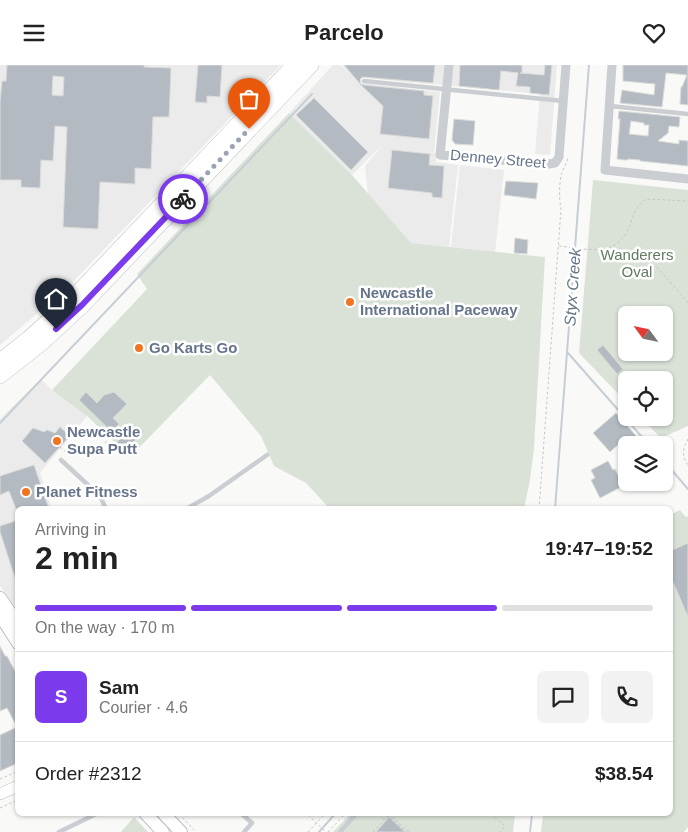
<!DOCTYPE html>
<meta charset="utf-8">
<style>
:root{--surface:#fff;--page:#f2f2f2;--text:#222;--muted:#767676;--line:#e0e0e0;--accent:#7c3aed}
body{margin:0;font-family:Helvetica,sans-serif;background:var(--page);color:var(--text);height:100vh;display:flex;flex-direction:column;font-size:19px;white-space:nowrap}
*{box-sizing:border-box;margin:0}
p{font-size:16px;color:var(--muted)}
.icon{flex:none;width:28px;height:28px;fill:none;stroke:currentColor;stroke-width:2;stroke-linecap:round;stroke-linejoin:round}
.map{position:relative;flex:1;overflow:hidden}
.details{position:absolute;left:15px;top:441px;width:658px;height:310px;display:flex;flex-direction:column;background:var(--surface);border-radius:8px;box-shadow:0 1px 4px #0004}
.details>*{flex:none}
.needle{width:32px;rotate:303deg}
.tools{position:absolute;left:618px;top:241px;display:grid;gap:10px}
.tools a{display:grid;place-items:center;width:55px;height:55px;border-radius:8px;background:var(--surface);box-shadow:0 1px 4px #0004;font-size:25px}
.pin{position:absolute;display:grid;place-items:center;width:42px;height:42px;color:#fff;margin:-51px -21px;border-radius:50% 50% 50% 0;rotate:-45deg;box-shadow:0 0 5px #0007}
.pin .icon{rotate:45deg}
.courier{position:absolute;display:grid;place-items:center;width:50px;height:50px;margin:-25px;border:4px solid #7c3aed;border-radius:50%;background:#fff;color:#222;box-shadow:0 1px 6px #0007}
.headline em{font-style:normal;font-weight:700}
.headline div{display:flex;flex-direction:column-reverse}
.headline{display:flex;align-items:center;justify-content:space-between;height:85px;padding:0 20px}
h1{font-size:32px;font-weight:700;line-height:38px}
.bar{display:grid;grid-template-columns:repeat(4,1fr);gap:8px 5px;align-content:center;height:60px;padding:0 20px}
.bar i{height:6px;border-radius:4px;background:var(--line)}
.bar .current{background:var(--accent)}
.bar p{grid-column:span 4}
.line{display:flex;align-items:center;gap:12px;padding:0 20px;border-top:1px solid var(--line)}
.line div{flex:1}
.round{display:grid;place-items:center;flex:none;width:52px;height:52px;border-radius:8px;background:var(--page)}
header{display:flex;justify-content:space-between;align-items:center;height:65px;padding:0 20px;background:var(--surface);font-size:22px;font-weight:700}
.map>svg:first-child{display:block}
</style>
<header><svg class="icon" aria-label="menu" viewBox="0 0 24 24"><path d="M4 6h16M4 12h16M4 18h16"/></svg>Parcelo<svg class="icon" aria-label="heart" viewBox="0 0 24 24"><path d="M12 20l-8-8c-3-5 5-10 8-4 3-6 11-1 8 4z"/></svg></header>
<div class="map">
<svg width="688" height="767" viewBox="0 0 688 767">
<rect width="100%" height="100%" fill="#f9faf7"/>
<path fill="#eaebea" d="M0,0h281l-214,223 -67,57z
M333,0h7l9,8 -7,-8h215l-7,90 -15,-1 5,-60 -186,-17 6,6 80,9 -6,61 3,1 -1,8 22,3 -9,82 -38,-4 -43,-49 -3,-28 16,-19h-1l-28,28 -63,-62z
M460,100l44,5 -9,82 -44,-5z
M41,314l11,11 35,26 -47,57 12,36h-34l-1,100 -17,-23v-167z"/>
<path fill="#dae2d8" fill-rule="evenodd" d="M289,48l63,62 59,68 134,14 -11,191 -4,32 -6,29h-194l-24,-26 -32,-17 -13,-30 -51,-61 -80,82 -43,-41 -35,-26 95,-101 -10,-15z
M593,115l95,10v236l-27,12 -20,-20 23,-1v-37h-38v22l-47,-49zM626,250h38v38h-38z
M680,445l6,7 2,-1v311l-4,5h-143l2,-18h127v-299z
M350,749h165l-2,18h-180z
M134,752l14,15h-27z"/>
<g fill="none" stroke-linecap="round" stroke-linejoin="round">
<path stroke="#c6ced5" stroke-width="2" d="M568,288l81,92
M0,358l312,-329
M664,396l24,28
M555,444l34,-444
M319,767l16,-18
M530,767l2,-18"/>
</g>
<path fill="#b4bac2" stroke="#dbdcd9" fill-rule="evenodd" d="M7,0h137v2l27,1 -2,49h-16l-2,52 -16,-1v16l-35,-2 -2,47 -35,-2 4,-100 -12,-1 -2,35 -12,-1 -1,28 -19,-1v-7h-21v-78l2,-21h4zM53,11l11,1 -1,19 -11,-1z
M198,0h24l-2,32 -13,-1v7l-12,-1z
M344,0h91l-2,18 -69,-6 -3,1 -1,3 1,3 3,1 60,6v4l9,1 -4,43 -49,-5 3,-28 -22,-21z
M460,0h62v8h-2l24,2 1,-10h7l-3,30 -19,-2v-6l-14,-1 2,-13 -17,-2 -2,19 -40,-4z
M623,0h65v40l-8,-1 1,-17h1l5,-12 -21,-2 -4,34 -42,-4 2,-13 32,5 1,-11 -32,-3z
M314,33l54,54 -17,18 -55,-55z
M619,46l61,6 -1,10 -10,-1 -1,7 -10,8 21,3v-4l9,1v25l-48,-5v-1l-12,-1v1h-4l-7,-1 3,-40h-2zM631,56l13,2v2h5l-1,11 -19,-2z
M454,54l21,2 -2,24 -18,-1 -3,-4z
M392,85l38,4 -1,11 15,1 -2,32 -10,-1v-4l-44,-5z
M506,116l32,2 -2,16 -32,-4z
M515,173l13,2 -1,14 -13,-1z
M603,280l20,24 -6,5 -20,-24z
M86,327l11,11 7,-8 10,-3 13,12 -14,14 6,6 -7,8 -33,-32z
M616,348l28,32h-20l-3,-3 -11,10 -17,-19z
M139,361l5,6 -15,14 6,5 -5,5 -14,-13 5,-5 3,2z
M60,362l10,9 -25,27 -23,-22 11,-13 11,4 3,-2 8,3z
M608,396l5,9 2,-1 8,17 -23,12 -9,-18 4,-2 -4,-8z
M34,400l15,44h-33l-7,-18 -9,4v-19z
M18,455v61h-2l-16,-49v-6z
M688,478v74l-18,-42v-24z
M0,581l5,10h2l9,17 2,-1v91l-18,8v-36l17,-8 -10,-19 -7,3z
M389,752l16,15h-29z"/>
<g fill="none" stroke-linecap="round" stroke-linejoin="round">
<defs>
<path id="secondary" d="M0,729l18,-8"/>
<path id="primary" d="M0,533l18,26
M0,550l18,28
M146,749l17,18
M164,749l17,18"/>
<path id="highway" d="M0,296l28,-22 38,-34 228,-240
M0,311l43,-34 40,-37 228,-240"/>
</defs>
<use href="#secondary" stroke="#bcc0c6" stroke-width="12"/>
<use href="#primary" stroke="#bdc0c5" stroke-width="14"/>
<use href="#highway" stroke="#bcbfc3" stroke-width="16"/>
<path stroke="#c1c3c6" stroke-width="1" stroke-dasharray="2.5 2.5" stroke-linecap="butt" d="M559,181c29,3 58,13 71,-21 3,-10 7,-20 16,-26l42,2
M657,202l31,36
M688,374c-5,10 -7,16 0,26
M105,378l12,-13 -2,-1
M60,382l7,6
M539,444l22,-300c-2,-10 -2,-27 1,-37 2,-5 5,-9 6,-15
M0,714l18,-8
M0,743l18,-8
M179,749l17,18
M379,749l4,5
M388,749l21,18
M491,749l14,12 -5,6
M308,750l18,17
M308,767l17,-18
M328,767l17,-18
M373,767l15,-16 18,16"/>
<path stroke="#cacdd1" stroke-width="4.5" d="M364,16l199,20
M610,41l78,8
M61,395l39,36 6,13
M186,444l23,-13 58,-41
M242,749l10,9 -8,9
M59,767l37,-18
M340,767l16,-18"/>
<path stroke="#cacdd1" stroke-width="9" d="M449,0l-9,90 109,9 6,-1 4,-6 7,-92
M612,0l-7,105 83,9"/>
<use href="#secondary" stroke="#fff" stroke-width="11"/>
<use href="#primary" stroke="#fff" stroke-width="12"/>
<use href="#highway" stroke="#fff" stroke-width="15"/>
</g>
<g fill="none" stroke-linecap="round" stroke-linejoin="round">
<path stroke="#99a3b1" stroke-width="5" stroke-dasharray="0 9" d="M183,134l66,-70"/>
<path stroke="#7c3aed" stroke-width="6" d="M56,264l26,-24 101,-106"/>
</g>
<g fill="#f17520" stroke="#fff" stroke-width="2">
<circle cx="350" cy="237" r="5"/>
<circle cx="139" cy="283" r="5"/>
<circle cx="57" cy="376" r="5"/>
<circle cx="26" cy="427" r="5"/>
</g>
<g text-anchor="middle" stroke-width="5" stroke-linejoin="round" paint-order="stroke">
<g font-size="15" fill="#66748b" stroke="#fff">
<text transform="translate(498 94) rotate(5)" y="5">Denney Street</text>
</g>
<g font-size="15" fill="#637b62" stroke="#fff">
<text x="637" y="195">Wanderers<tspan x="637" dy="17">Oval</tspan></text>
</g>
<g font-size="15" font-weight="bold" fill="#66748b" stroke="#fff" text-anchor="start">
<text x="360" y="233">Newcastle<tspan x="360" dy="17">International Paceway</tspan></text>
<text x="149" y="288">Go Karts Go</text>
<text x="67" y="372">Newcastle<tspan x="67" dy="17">Supa Putt</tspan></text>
<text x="36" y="432">Planet Fitness</text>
</g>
<g font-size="16" font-style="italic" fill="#637685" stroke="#fff">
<text transform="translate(572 222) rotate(-86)" y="6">Styx Creek</text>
</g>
</g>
</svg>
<div class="tools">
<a><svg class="needle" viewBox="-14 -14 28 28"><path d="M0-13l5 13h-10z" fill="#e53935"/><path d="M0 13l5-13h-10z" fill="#767676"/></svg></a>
<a><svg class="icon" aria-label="locate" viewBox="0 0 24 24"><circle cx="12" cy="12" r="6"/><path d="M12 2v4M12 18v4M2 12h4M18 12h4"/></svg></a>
<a><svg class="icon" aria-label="layers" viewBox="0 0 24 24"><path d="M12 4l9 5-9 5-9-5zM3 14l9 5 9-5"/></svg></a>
</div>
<div class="pin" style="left:249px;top:64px;background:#ea580c"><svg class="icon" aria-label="bag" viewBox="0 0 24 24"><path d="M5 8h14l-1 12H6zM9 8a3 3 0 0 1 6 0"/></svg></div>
<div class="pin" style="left:56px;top:264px;background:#1f2937"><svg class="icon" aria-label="home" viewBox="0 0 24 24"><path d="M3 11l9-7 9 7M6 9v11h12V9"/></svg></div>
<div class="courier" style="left:183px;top:134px"><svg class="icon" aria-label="bike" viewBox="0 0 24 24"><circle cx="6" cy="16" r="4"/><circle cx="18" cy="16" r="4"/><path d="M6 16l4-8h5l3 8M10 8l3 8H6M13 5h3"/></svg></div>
<section class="details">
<div class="headline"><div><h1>2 min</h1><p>Arriving in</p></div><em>19:47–19:52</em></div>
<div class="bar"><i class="current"></i><i class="current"></i><i class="current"></i><i></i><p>On the way · 170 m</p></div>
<div class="line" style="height:90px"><b class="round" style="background:var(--accent);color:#fff">S</b><div><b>Sam</b><p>Courier · 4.6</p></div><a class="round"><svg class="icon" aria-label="chat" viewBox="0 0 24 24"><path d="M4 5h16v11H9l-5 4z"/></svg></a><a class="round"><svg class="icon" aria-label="phone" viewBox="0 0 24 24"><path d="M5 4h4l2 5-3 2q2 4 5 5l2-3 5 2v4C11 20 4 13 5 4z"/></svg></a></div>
<div class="line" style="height:65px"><div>Order #2312</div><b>$38.54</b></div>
</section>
</div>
